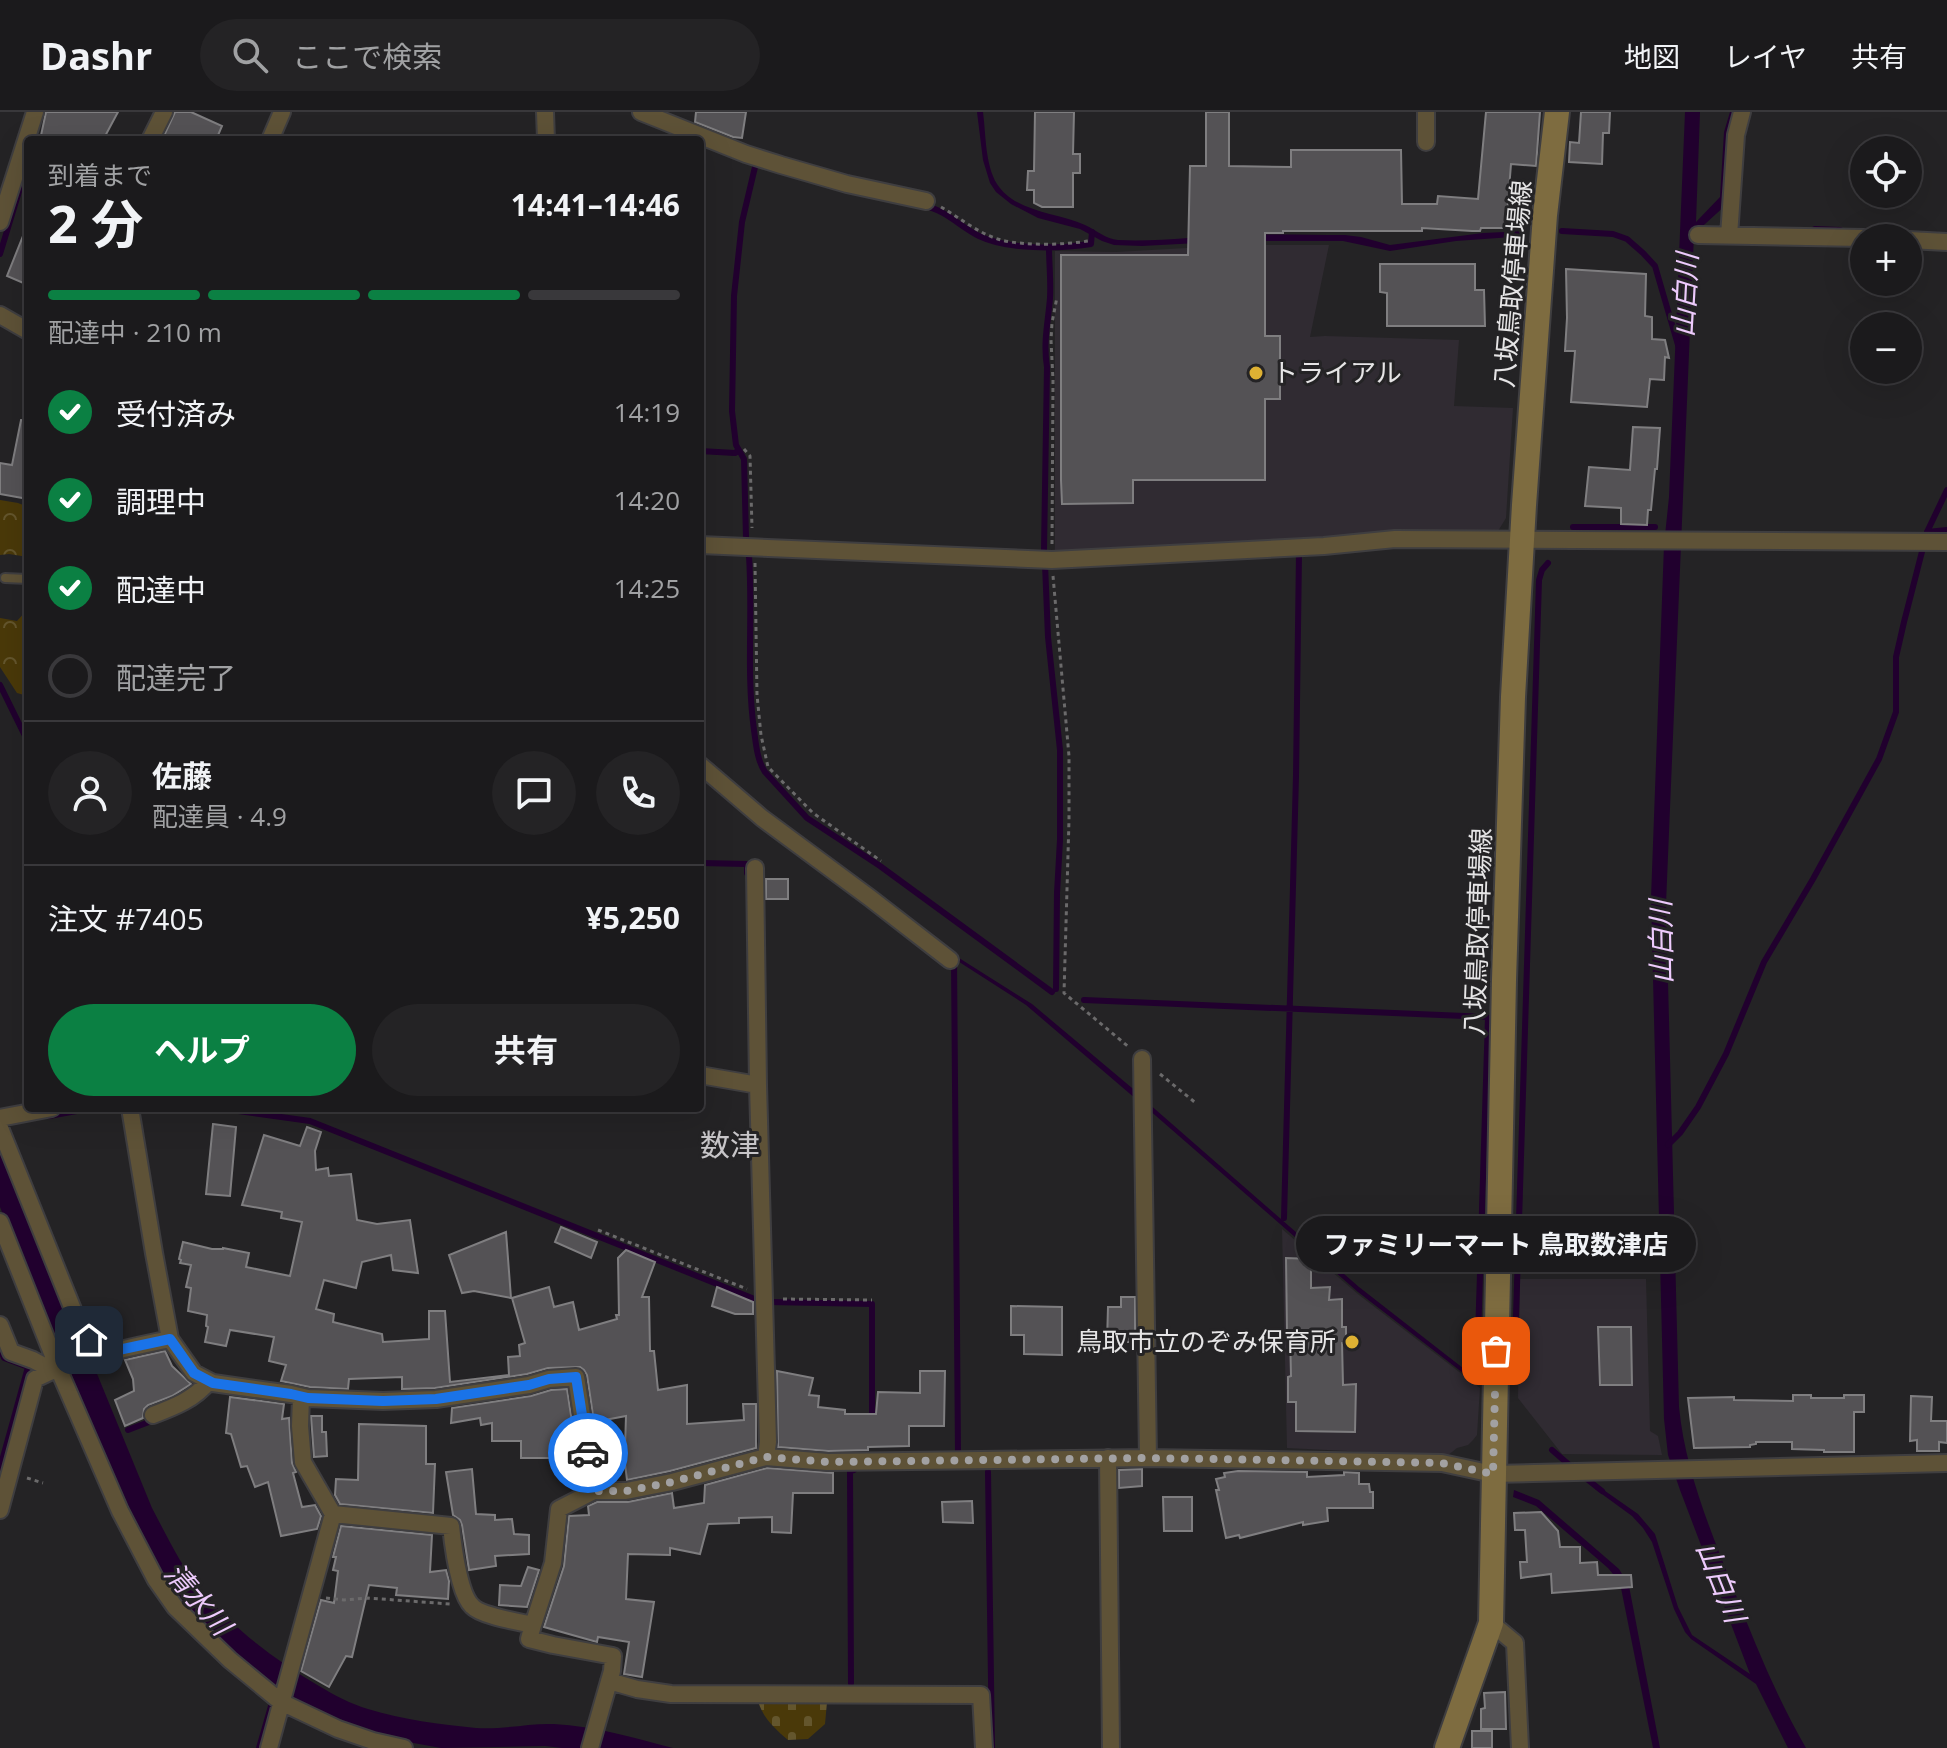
<!DOCTYPE html>
<html lang="ja">
<meta charset="utf-8">
<style>
:root{--surface:#1b1a1c;--page:#242325;--text:#f1f3f6;--muted:#a0a1a3;--line:#39383b;--accent:#0b8043}
body{margin:0;font-family:"Open Sans","Noto Sans JP",sans-serif;background:var(--page);color:var(--text);height:100vh;display:flex;flex-direction:column;font-size:30px;white-space:nowrap}
*{box-sizing:border-box;margin:0}
p{font-size:26px;color:var(--muted)}
.icon{flex:none;width:44px;height:44px;fill:none;stroke:currentColor;stroke-width:2;stroke-linecap:round;stroke-linejoin:round}
.map{position:relative;flex:1;overflow:hidden}
.side{position:absolute;left:24px;top:24px;width:680px;height:976px;display:flex;flex-direction:column;background:var(--surface);border-radius:8px;box-shadow:0 8px 32px #0002,0 0 0 2px var(--line)}
.side>*{flex:none}
.controls{position:absolute;left:1850px;top:24px;display:grid;gap:16px}
.controls a{display:grid;place-items:center;width:72px;height:72px;border-radius:50%;background:var(--surface);box-shadow:0 8px 32px #0002,0 0 0 2px var(--line);font-size:40px}
.pin{position:absolute;display:grid;place-items:center;width:68px;height:68px;color:#fff;margin:-34px;border-radius:16px;box-shadow:0 4px 12px #0006}
.courier{position:absolute;display:grid;place-items:center;width:80px;height:80px;margin:-40px;border:6px solid #1a73e8;border-radius:50%;background:#fff;color:#222;box-shadow:0 2px 10px #0007}
.bubble{position:absolute;height:56px;border-radius:28px;background:var(--surface);box-shadow:0 8px 32px #0002,0 0 0 2px var(--line);font-size:26px;font-weight:700;line-height:56px;text-align:center}
.headline em{font-style:normal;font-weight:700}
.headline div{display:flex;flex-direction:column-reverse}
.headline{display:flex;align-items:center;justify-content:space-between;height:136px;padding:0 24px}
h1{font-size:52px;font-weight:700;line-height:60px}
.bar{display:grid;grid-template-columns:repeat(4,1fr);gap:12px 8px;align-content:center;height:96px;padding:0 24px}
.bar i{height:10px;border-radius:6px;background:var(--line)}
.bar .active{background:var(--accent)}
.bar p{grid-column:span 4}
.line{display:flex;align-items:center;gap:20px;padding:0 24px;border-top:2px solid var(--line)}
.line div{flex:1}
.round{display:grid;place-items:center;flex:none;width:84px;height:84px;border-radius:42px;background:var(--page)}
ol{padding:0 24px;list-style:none}
li{display:flex;align-items:center;gap:24px;height:88px}
li p{margin-inline-start:auto}
li .icon{padding:8px;border-radius:50%;background:var(--accent);color:#fff;stroke-width:4}
li:last-child{color:var(--muted)}
li i{width:44px;height:44px;border:4px solid var(--line);border-radius:50%}
.cta{display:flex;gap:16px;margin-top:auto;padding:16px 24px}
.cta a{flex:1;height:92px;border-radius:48px;background:var(--accent);color:#fff;font-size:32px;font-weight:700;line-height:92px;text-align:center}
.cta a+a{background:var(--page);color:var(--text)}
header{display:flex;align-items:center;gap:48px;box-sizing:border-box;height:112px;padding:0 40px;background:var(--surface);border-bottom:2px solid var(--line)}
header strong{font-size:38px}
nav{display:flex;gap:44px;margin-inline-start:auto;font-size:28px}
.search{width:560px;height:72px;background:var(--page);display:flex;align-items:center;gap:20px;box-sizing:border-box;padding:0 28px;border-radius:44px;color:var(--muted);font-size:30px}
.map>svg:first-child{display:block}
</style>
<header>
<strong>Dashr</strong>
<div class="search"><svg class="icon" aria-label="search" viewBox="0 0 24 24"><circle cx="10" cy="10" r="6"/><path d="M15 15l6 6"/></svg>ここで検索</div>
<nav><a>地図</a><a>レイヤ</a><a>共有</a></nav>
</header>
<div class="map">
<svg width="1947" height="1636" viewBox="0 0 1947 1636">
<defs>
<pattern id="forest-crowns" width="20" height="18" patternUnits="userSpaceOnUse" patternTransform="scale(2)"><rect width="20" height="18" fill="#4a3909"/><path d="M2 6a3 3 0 1 1 6 0M12 15a3 3 0 1 1 6 0" fill="none" stroke="#64562d"/></pattern>
<pattern id="cemetery-stones" width="16" height="16" patternUnits="userSpaceOnUse" patternTransform="scale(2)"><rect width="16" height="16" fill="#4a3909"/><path d="M2 7V4a2 2 0 0 1 4 0v3zM10 15v-3a2 2 0 0 1 4 0v3z" fill="#64562d"/></pattern>
</defs>
<rect width="100%" height="100%" fill="#242325"/>
<path fill="#302b32" d="M1239,133h90l-19,92 15,-1 134,4 -5,66 59,2 -7,110 -11,18 -440,20v-305l61,1z
M1282,1117l77,66 121,93 -3,47 -4,5 -5,5 -11,3 -10,8 -160,-8z
M1520,1167h126l4,152 8,5 4,19 -100,-1 -44,-56z"/>
<path fill="url(#forest-crowns)" d="M0,388l18,3 10,4v50l-19,-3 -9,1z
M28,497v87l-11,-3 -17,-26v-49l17,3z"/>
<path fill="url(#cemetery-stones)" d="M757,1585l70,5 -2,22 -17,15 -20,1c-14,-12 -27,-24 -31,-43z"/>
<path fill="#21002e" d="M977,0h6c3,23 2,52 14,72 19,29 60,28 88,41 11,5 21,14 33,15 41,2 82,-4 123,-5 35,-1 70,0 104,0l16,2 29,8 93,-12 44,-2v5l-71,5 -66,10 -47,-10h-107l-94,5 -28,-1 -12,-4 -22,-12 -42,-11 -27,-14 -15,-12 -6,-9 -7,-23z
M1685,0h15l-4,110 24,-25 4,-65 6,-20h8l-11,92 -33,30 -28,670 13,503c6,63 32,125 55,183 21,54 43,108 72,158h-18l-32,-64 -65,-45 -6,-7 -11,-23 -22,-67 -9,-14 -11,-12 -37,-27 3,-3 40,28 17,20 23,73 14,28 58,39 -70,-184 -12,-35 -4,-36 -13,-521 13,-353 5,-48z
M700,643l89,75 53,36 117,92 73,46 106,89 -2,6 -110,-94 -87,-56 -239,-188z
M1148,991l211,184 118,92 -1,4 -118,-91 -210,-183z
M0,1025l152,371c15,28 29,59 50,83 33,39 73,69 117,95 15,9 32,18 49,23 35,11 72,15 108,19 26,2 52,-5 78,-4 41,2 80,14 119,24h-111l-17,-2 -104,2 -33,-6 -62,-16 -31,-15 -53,-31 -75,-68 -22,-28 -36,-64 -109,-262 -20,-51z
M1514,1378l25,10 80,69 10,17 31,162h-7l-32,-160 -3,-8 -10,-12 -72,-62 -23,-9z"/>
<g fill="none" stroke-linecap="round" stroke-linejoin="round">
<path stroke="#21002e" stroke-width="6" d="M925,94c20,4 36,21 54,30 29,14 80,13 112,8l1,-12
M1815,117l25,1
M1562,119l51,3 14,5 16,14 12,13 23,79
M1863,119l49,3
M0,142l28,-92
M700,339l35,2 4,-3
M1573,415h82
M1927,420l20,-2
M746,425l-2,-78 -8,-14 -4,-34 2,-115 8,-74 13,-55
M1044,438l3,-183c-4,-25 1,-44 3,-69 1,-17 -1,-35 -1,-51
M749,444c4,59 -3,116 5,174 2,14 3,30 11,42l42,46 73,48 172,126
M1045,452l3,73 12,113v90l-3,53 -1,96
M0,573l28,57
M700,751l47,1v9
M954,848l4,492
M1084,888l404,17 -10,321
M217,996l93,13 447,179v-6
M49,1004l44,-8
M1668,1033l12,-12 18,-26 28,-53 38,-92 49,-83 66,-120 17,-47v-55l8,-35 23,-90 20,-42
M1284,1106l12,-442 3,-222
M769,1190l103,2v115
M1516,1205l23,-737 3,-10 6,-7
M0,1236l4,10 24,9 -28,101
M1469,1263l5,4 3,-5 1,-24
M128,1318l26,-10
M1552,1338l22,19
M988,1360l4,276
M1583,1364l19,15
M851,1571l-1,-212 4,-1
M259,1636l12,-42"/>
</g>
<path fill="#545255" stroke="#7f7e80" stroke-width="2" d="M46,0h72l-15,28h-63z
M175,0h16l31,14 -6,14h-54z
M696,0h50l-4,26 -9,-1 -38,-15z
M1035,0h39l-1,42h7v19h-7v34h-31l-8,-4v-13h-7l1,-19h6z
M1206,0h23v54l62,1v-17h110l1,54h35l1,-8 40,3 8,-87h54l-4,54 -25,-2 -5,64h-25l-1,3h-8l-50,-3v3h-139v2h-18v103h15v63h-15v81h-132v23l-71,1 -1,-24v-225h127l2,-89h16z
M1581,0h29l-1,21h-6l-1,31 -33,-2 1,-20 9,1z
M27,114h1v59l-21,-9z
M1380,152h95v26h9l1,36h-98v-33l-7,-1z
M1566,157l80,5 -1,42 7,1v22l13,1 4,18 -4,-1 -1,23 -14,-1 -3,28 -76,-5 4,-51h-10l2,-33z
M21,308l7,1v78l-28,-5v-31l12,2z
M1633,315l27,1 -3,41h-2l-4,41h-3l-1,15 -26,-1v-16l-36,-2 4,-39 41,3z
M766,767h22v20h-22z
M213,1012l23,3 -6,69 -24,-2z
M307,1015l14,5 -6,19 1,19 12,-2 1,8 22,-2 6,46 20,4 33,-4 8,53 -25,-3 -2,-15 -29,7 -6,26 -32,-8 -8,29 18,5 -1,8 49,12 1,8 46,-3v-28h16l5,71 59,-7 -1,-18 12,-1 -1,-11 6,-2 -13,-45 37,-11 5,20 19,-5 6,28 38,-11 -1,-4h3l-1,-57 8,-8 29,12 -13,35h7l1,54h4l4,39 29,-5v39l57,-4 -1,-16h13v44l-86,23 -43,9 -4,-32 2,-1 1,-31 -32,6 -7,-47 -3,-5 -4,-3 -32,1 -21,6 -92,14 -33,1v-12l-53,2 -1,10 -38,-2 -29,-6 5,-16 -17,-4 5,-24 -44,-7 -4,16 -21,-4 3,-15 -2,-1 1,-11 -19,-4 3,-23 -5,-1 5,-22 -11,-2 1,-3 -2,-1 4,-17 29,7h11v-1l26,5 -3,14 44,9 12,-54 -21,-4 1,-6 -40,-7 22,-70 36,11z
M561,1115l36,15 -6,16 -36,-16z
M506,1120l5,66 -37,-7 -12,2 -13,-38z
M1286,1146l25,1v29l19,-1 -1,13 13,-1v28h4v15l-4,1 1,42 13,-1 -1,48 -59,-1v-29h-8v-25l3,-1 -1,-44h-3z
M717,1175l36,15v12h-18l-23,-8z
M1121,1185h14v45h-28l1,-35h13z
M1011,1194l51,1v48l-38,-1v-19h-13z
M1598,1215h33l1,58h-32z
M165,1239l7,15 19,18 -19,12 -24,9 -4,4 -1,9 -18,8 -10,-26 19,-9 -1,-12 -8,-19z
M777,1259l36,7 -4,17 10,1 -1,11 27,3v4h31l2,-22 42,1v-22h25l-1,55h-35v20l-41,1v3l-40,1 -50,-4z
M567,1277l12,79 -15,2v-3h-3l-1,-9h-39v-17h-29v-18l-11,2 -1,-7 -29,5 1,-15 79,-12 20,-6z
M1793,1283h18v3h33v-3h20v17h-10v40h-30v-2l-32,-1v-7h-36v2l-6,1v2l-56,1 -6,-50 46,-1v3l59,1z
M1911,1284l21,1 -1,24h16v22l-8,-1v9h-22v-11l-7,1z
M230,1285l54,7 -2,15 7,-1 3,45 4,9 -3,1 9,34 13,-2 6,11 -4,13 -36,7 -13,-54 -13,5 -8,-21 -6,1 -10,-33 -5,-1z
M311,1304h11v16h4l1,24 -13,1z
M359,1312l67,2v38h9l-2,49 -93,-9 -5,-9 1,-16 22,1z
M767,1356l66,5v20h-40l-2,40 -19,-1v-15l-33,1v5l-31,1 -8,30 -30,-6v7l-42,-1 -2,45 28,3 -12,75 -18,-3 5,-32 -31,-5 -1,5 -53,-15 20,-61 5,-50 20,-1 -1,-9 9,-4h31l44,-9 2,15 30,-5 1,-18z
M472,1357l4,45 19,1v5l17,-1 2,15 15,1v19l-34,2 1,10 -27,4 -7,-45 -2,-5 -7,-5 -7,-43z
M1142,1357v17l-23,2v-18z
M1238,1359l69,1v5l37,-2v-3l15,1v11h10l1,8h3v16h-46l1,13 -25,4v-3l-63,16 -1,-3 -13,3 -10,-48h3l-3,-11 9,-2 -1,-4z
M1163,1385h29v34h-28z
M972,1389l1,22 -30,-1 -1,-20z
M1541,1400l17,19 2,16h20v16l17,-1 1,13h33l1,12 -80,6 -1,-19 -30,4 -1,-16h7l-2,-32h-10l-1,-17z
M341,1414l91,9 -2,37 16,-2 3,11 -1,18 -52,-4 1,-7 -28,-3 -17,72 -6,-1 -17,31 -28,-16 20,-71 13,3 4,-32 -5,-1 3,-13h-3z
M528,1455l11,3 -12,37 -28,-2 1,-20 21,1z
M1505,1580l1,37h-25v-20l4,-1 -1,-15z
M1472,1619h20v17h-20z"/>
<g fill="none" stroke-linecap="round" stroke-linejoin="round">
<defs>
<path id="lane" d="M5,466l23,1"/>
<path id="street" d="M545,0l1,28
M641,0l105,42 35,11 66,19 79,17
M150,28l14,-28
M270,28l12,-28
M1426,30v-30
M0,110l35,-110
M1698,123l166,3
M1729,124l7,-101 6,-23
M1908,128l39,2
M0,203l28,16
M700,433l352,15 272,-14 71,-7 552,3
M700,653l62,53 108,80 80,62
M755,756l3,217 10,357 -2,15
M1142,947l6,399
M700,963l58,10
M130,996l24,145 16,86 24,34 19,10 78,11 17,4 75,3 53,-2 93,-14 20,-6 27,-2 18,114
M0,1006l52,-10
M0,1016l78,194 5,3 12,30
M0,1110l58,146 62,143 36,69 19,27 55,53 51,42 57,27 35,12 31,7
M0,1213l11,27 22,8 19,10
M153,1303c21,-8 42,-16 56,-34
M1108,1346l3,290
M0,1398l35,-131c43,-22 88,-30 135,-40
M333,1402l118,12c2,19 8,68 21,80 9,10 47,16 61,19l20,-62 6,-54 35,-18h32l46,-9 94,-25 62,5 320,-4 294,5 51,11 454,-11
M1491,1511l24,20 5,105
M533,1513l-4,14 24,6 60,11 -1,15 -22,77
M609,1569l28,8 34,5 310,1 3,53
M269,1636l64,-234 -30,-52 -3,-36 1,-29"/>
<path id="secondary" d="M1447,1636l44,-125 13,-643 9,-283 11,-192 21,-290 12,-103"/>
</defs>
<use href="#lane" stroke="#3f3e40" stroke-width="12"/>
<use href="#street" stroke="#3f3e40" stroke-width="20"/>
<use href="#secondary" stroke="#3f3e40" stroke-width="28"/>
<path stroke="#6b6a6b" stroke-width="3" stroke-dasharray="4 4" stroke-linecap="butt" d="M941,95c19,11 38,27 60,33 24,6 63,5 87,1
M744,337l6,7 2,72
M1052,432l1,-164 -2,-40 1,-17 5,-26
M755,451l2,132 4,40 7,32 45,46 68,48
M1053,464l16,180v64l-5,173 66,55
M1160,962l37,30
M598,1118l149,59
M783,1187l89,1
M27,1366l16,5
M326,1486l18,2 24,-2 82,6"/>
<use href="#lane" stroke="#5e5237" stroke-width="8"/>
<use href="#street" stroke="#5e5237" stroke-width="16"/>
<use href="#secondary" stroke="#7e6c40" stroke-width="24"/>
</g>
<g fill="none" stroke-linecap="round" stroke-linejoin="round">
<path stroke="#a2a1a2" stroke-width="8" stroke-dasharray="0 14.4" d="M588,1341l6,38h32l46,-9 94,-25 62,5 320,-4 294,5 51,11 3,-123"/>
<path stroke="#1a73e8" stroke-width="10" d="M89,1228l6,15 75,-16 24,34 19,10 78,11 17,4 75,3 53,-2 93,-14 20,-6 27,-2 12,76"/>
</g>
<g fill="#deb133" stroke="#242325" stroke-width="3">
<circle cx="1256" cy="261" r="8"/>
<circle cx="1352" cy="1230" r="8"/>
</g>
<g text-anchor="middle" stroke-width="6" stroke-linejoin="round" paint-order="stroke">
<g font-size="26" fill="#e6e5e6" stroke="#242325">
<text transform="translate(1513 172) rotate(-85)" y="9">八坂鳥取停車場線</text>
<text transform="translate(1478 820) rotate(-88)" y="9">八坂鳥取停車場線</text>
</g>
<g font-size="26" fill="#e6e5e6" stroke="#242325" text-anchor="start">
<text x="1272" y="270">トライアル</text>
<text x="1336" y="1239" text-anchor="end">鳥取市立のぞみ保育所</text>
</g>
<g font-size="28" font-style="italic" fill="#edcafc" stroke="#242325">
<text transform="translate(1685 183) rotate(-87)" y="10">山白川</text>
<text transform="translate(1661 830) rotate(-91)" y="10">山白川</text>
<text transform="translate(1721 1470) rotate(68)" y="10">山白川</text>
<text transform="translate(198 1487) rotate(49)" y="10">清水川</text>
</g>
<g font-size="30" fill="#c7c5c8" stroke="#242325">
<text x="730" y="1044">数津</text>
</g>
</g>
</svg>
<div class="controls">
<a><svg class="icon" aria-label="locate" viewBox="0 0 24 24"><circle cx="12" cy="12" r="6"/><path d="M12 2v4M12 18v4M2 12h4M18 12h4"/></svg></a>
<a>+</a>
<a>−</a>
</div>
<div class="pin" style="left:1496px;top:1239px;background:#ea580c"><svg class="icon" aria-label="bag" viewBox="0 0 24 24"><path d="M5 8h14l-1 12H6zM9 8a3 3 0 0 1 6 0"/></svg></div>
<div class="pin" style="left:89px;top:1228px;background:#1f2937"><svg class="icon" aria-label="home" viewBox="0 0 24 24"><path d="M3 11l9-7 9 7M6 9v11h12V9"/></svg></div>
<div class="courier" style="left:588px;top:1341px"><svg class="icon" aria-label="car" viewBox="0 0 24 24"><path d="M5 17H2v-5l4-1 3-4h7l3 4 3 1v5h-3M9 17h6M6 11h13"/><circle cx="7" cy="17" r="2"/><circle cx="17" cy="17" r="2"/></svg></div>
<div class="bubble" style="left:1296px;top:1104px;width:400px">ファミリーマート 鳥取数津店</div>
<section class="side">
<div class="headline"><div><h1>2 分</h1><p>到着まで</p></div><em>14:41–14:46</em></div>
<div class="bar"><i class="active"></i><i class="active"></i><i class="active"></i><i></i><p>配達中 · 210 m</p></div>
<ol>
<li><svg class="icon" aria-label="check" viewBox="0 0 24 24"><path d="M5 12l5 5 9-10"/></svg>受付済み<p>14:19</p></li>
<li><svg class="icon" aria-label="check" viewBox="0 0 24 24"><path d="M5 12l5 5 9-10"/></svg>調理中<p>14:20</p></li>
<li><svg class="icon" aria-label="check" viewBox="0 0 24 24"><path d="M5 12l5 5 9-10"/></svg>配達中<p>14:25</p></li>
<li><i></i>配達完了</li>
</ol>
<div class="line" style="height:144px"><a class="round"><svg class="icon" aria-label="person" viewBox="0 0 24 24"><circle cx="12" cy="8" r="4"/><path d="M4 21q1-7 8-7t8 7"/></svg></a><div><b>佐藤</b><p>配達員 · 4.9</p></div><a class="round"><svg class="icon" aria-label="chat" viewBox="0 0 24 24"><path d="M4 5h16v11H9l-5 4z"/></svg></a><a class="round"><svg class="icon" aria-label="phone" viewBox="0 0 24 24"><path d="M5 4h4l2 5-3 2q2 4 5 5l2-3 5 2v4C11 20 4 13 5 4z"/></svg></a></div>
<div class="line" style="height:104px"><div>注文 #7405</div><b>¥5,250</b></div>
<div class="cta"><a>ヘルプ</a><a>共有</a></div>
</section>
</div>
